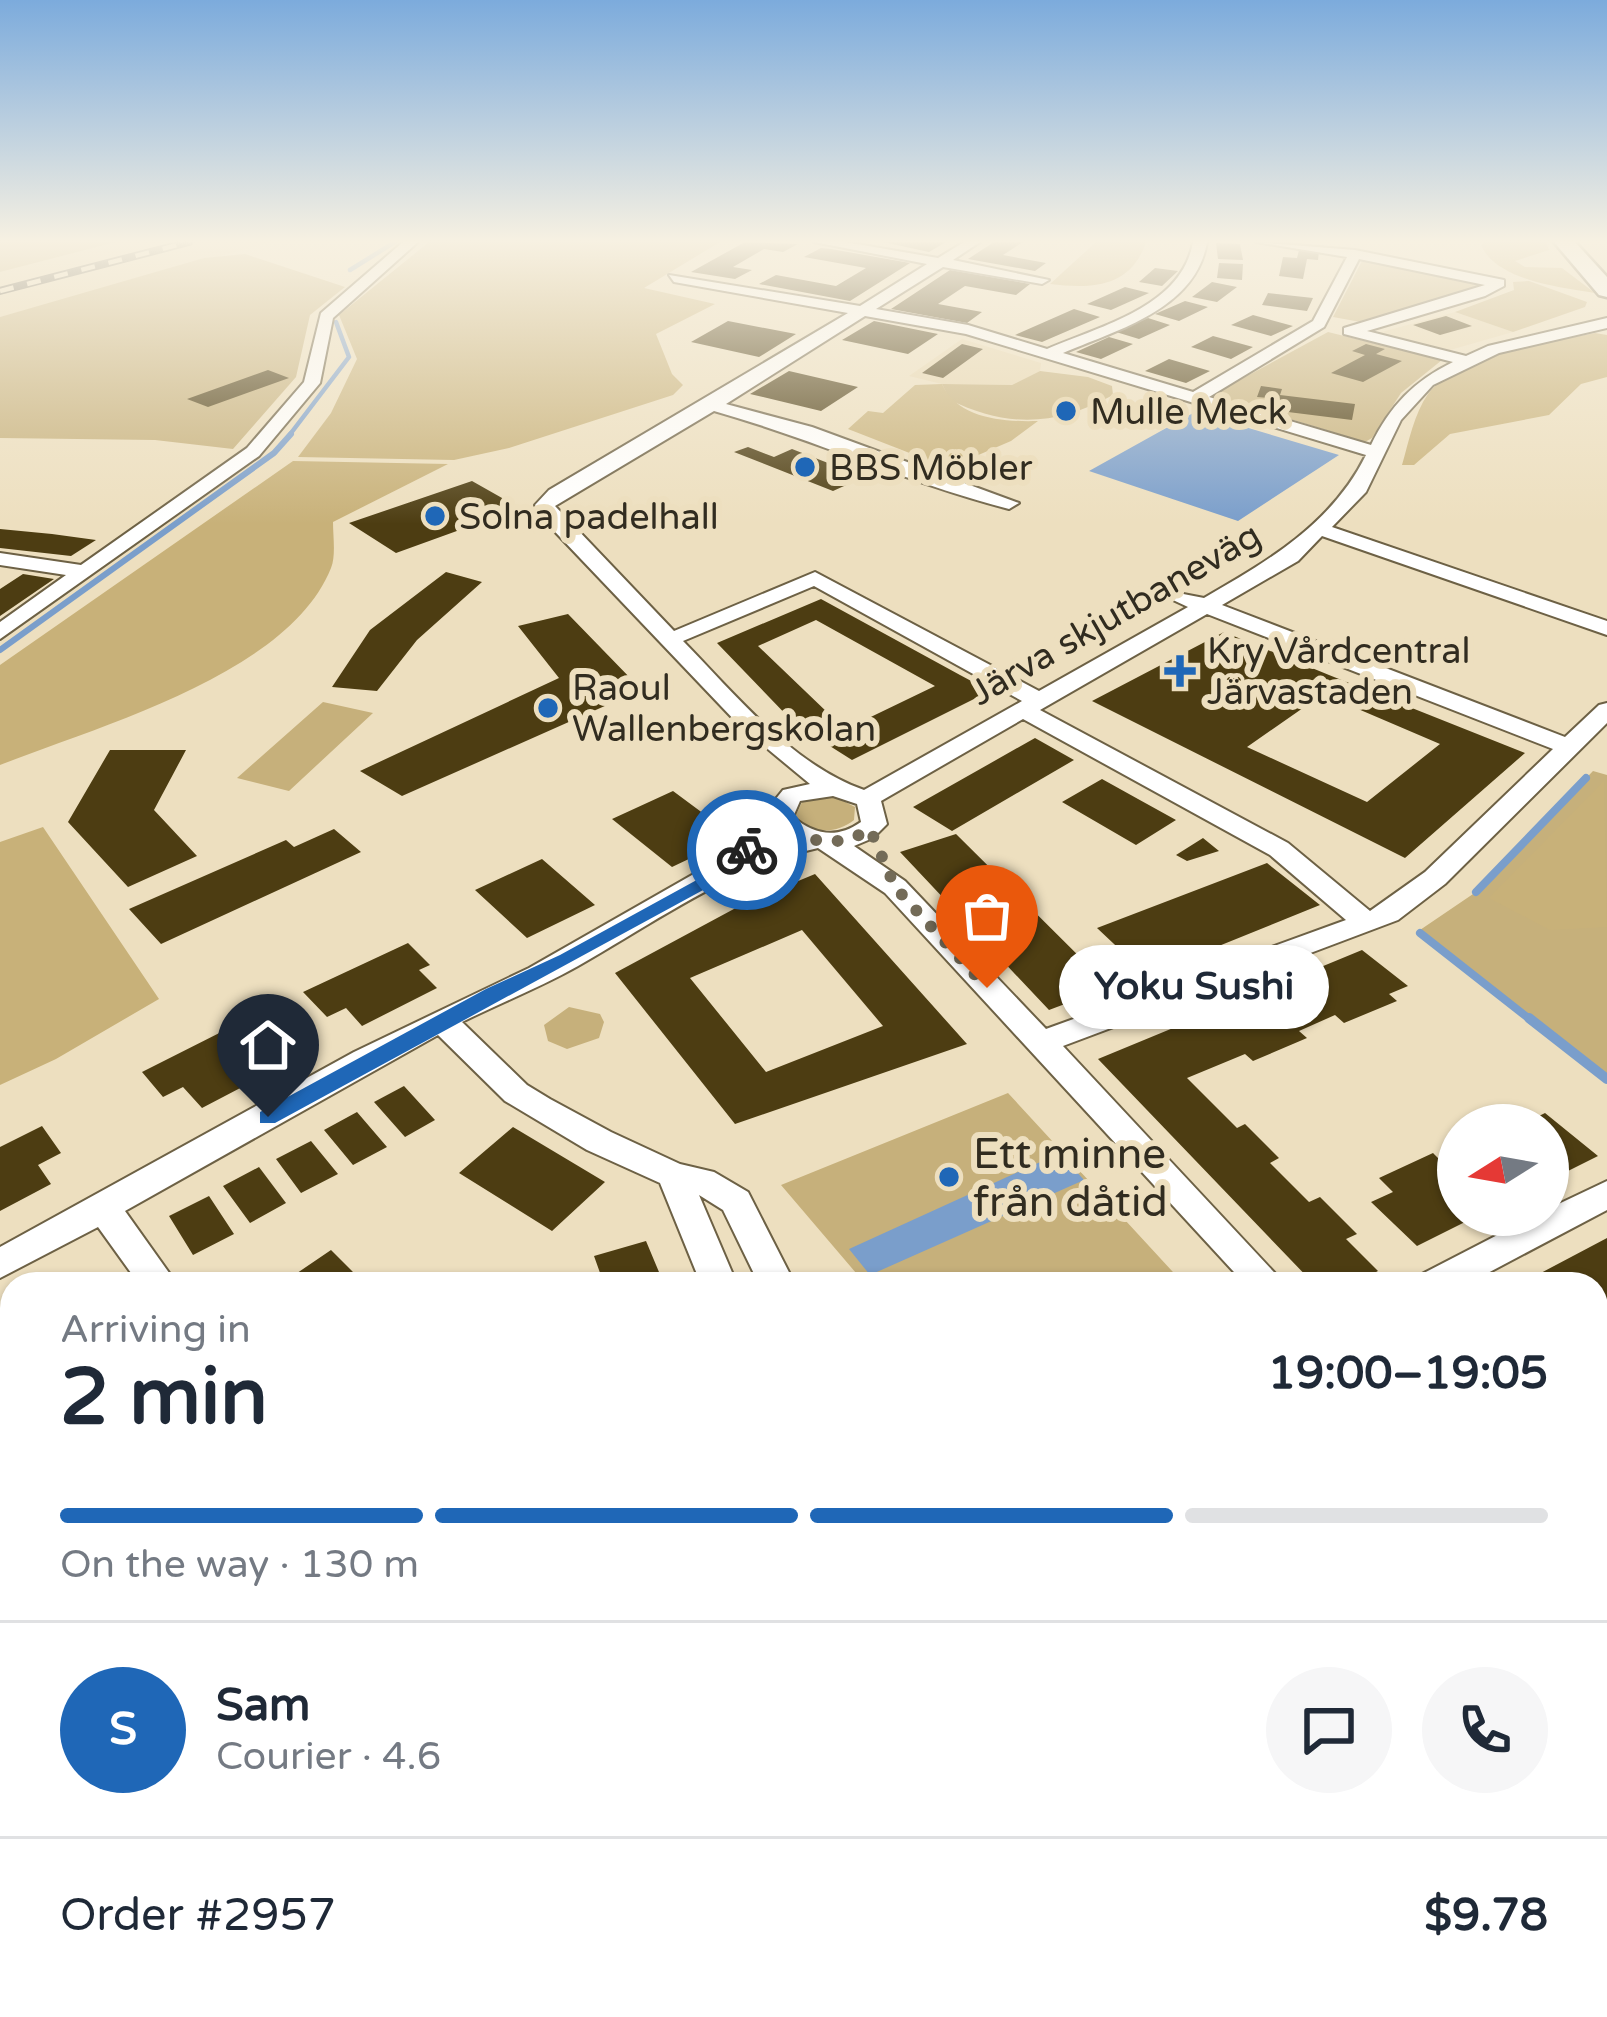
<!DOCTYPE html>
<meta charset="utf-8">
<style>
:root{--surface:#fff;--page:#f6f6f7;--text:#1f2937;--muted:#747a83;--line:#e0e1e3;--accent:#1f67b7}
body{margin:0;font-family:"Varela Round",sans-serif;background:var(--page);color:var(--text);height:100vh;display:flex;flex-direction:column;font-size:45px;white-space:nowrap}
*{box-sizing:border-box;margin:0}
p{font-size:39px;color:var(--muted)}
.icon{flex:none;width:66px;height:66px;fill:none;stroke:currentColor;stroke-width:2;stroke-linecap:round;stroke-linejoin:round}
.map{position:relative;flex:1;overflow:hidden}
.drawer{position:absolute;left:0px;top:1272px;width:1608px;height:747px;display:flex;flex-direction:column;background:var(--surface);border-radius:36px 36px 0 0;box-shadow:0 3px 9px #0004}
.drawer>*{flex:none}
.needle{width:78px;rotate:259deg}
.tools{position:absolute;left:1437px;top:1104px;display:grid;gap:24px}
.tools a{display:grid;place-items:center;width:132px;height:132px;border-radius:50%;background:var(--surface);box-shadow:0 3px 9px #0004;font-size:60px}
.pin{position:absolute;display:grid;place-items:center;width:102px;height:102px;color:#fff;margin:-123px -51px;border-radius:50% 50% 50% 0;rotate:-45deg;box-shadow:0 0 12px #0007}
.pin .icon{rotate:45deg}
.courier{position:absolute;display:grid;place-items:center;width:120px;height:120px;margin:-60px;border:9px solid #1f67b7;border-radius:50%;background:#fff;color:#222;box-shadow:0 3px 15px #0007}
.bubble{position:absolute;height:84px;border-radius:42px;background:var(--surface);box-shadow:0 3px 9px #0004;font-size:39px;font-weight:700;line-height:84px;text-align:center}
.head em{font-style:normal;font-weight:700}
.head div{display:flex;flex-direction:column-reverse}
.head{display:flex;align-items:center;justify-content:space-between;height:204px;padding:0 60px}
h1{font-size:78px;font-weight:700;line-height:90px}
.bar{display:grid;grid-template-columns:repeat(4,1fr);gap:18px 12px;align-content:center;height:144px;padding:0 60px}
.bar i{height:15px;border-radius:9px;background:var(--line)}
.bar .on{background:var(--accent)}
.bar p{grid-column:span 4}
.line{display:flex;align-items:center;gap:30px;padding:0 60px;border-top:3px solid var(--line)}
.line div{flex:1}
.round{display:grid;place-items:center;flex:none;width:126px;height:126px;border-radius:63px;background:var(--page)}
.map>svg:first-child{display:block}
</style>
<div class="map">
<svg width="1607" height="2017" viewBox="0 0 1607 2017">
<rect width="100%" height="100%" fill="#eddfbf"/>
<path fill="#e7d6af" d="M116,242h155l-271,75v-45z
M1455,312l58,20 -63,18 -72,-17z
M962,339l79,24 -1,8 -28,14 -70,-1 -33,-8z"/>
<path fill="#c6b07b" d="M0,242h116l-116,30z
M245,254l100,33 -35,28 -14,62 -63,72 -78,-9 -155,-2v-121l204,-59z
M1363,259l126,27 -123,37 -33,-6z
M1529,281l58,21 -2,5 -72,25 -58,-20 59,-22 -1,-8z
M1328,332l114,28 -41,33 -29,45 -7,4 -153,-47z
M1040,371l48,6 24,9 1,9c-56,31 -106,33 -163,5l-8,-16 70,1z
M323,702l50,11 -84,78 -52,-13z
M1593,771l14,4v301l-187,-146 56,-38z
M832,795l23,12 -1,13c-18,14 -42,15 -59,-3l8,-17z
M569,1007l31,7 4,8 -5,16 -32,11 -19,-8 -4,-16z
M1008,1093l176,191h-340l18,-4 -81,-95z"/>
<path fill="#c8b179" d="M429,242h291l-76,46 71,16 -59,30 16,40 11,11 -10,10 -164,53 -55,12 -156,-3 33,-44 26,-54 -18,-44z
M1096,242h50c-15,46 -55,47 -96,42z
M1485,242h61l3,8 -34,11 10,6 37,1 33,25c-35,-6 -98,-12 -114,-48z
M1595,333l12,2v42l-26,7 -32,31 -99,19 -36,31h-12c7,-24 12,-51 26,-71 30,-41 120,-51 167,-61z
M942,384c16,35 62,38 96,37l-27,20 -63,27 -100,-39 20,-18 15,2 32,-28z
M293,461l155,3 -115,58c0,14 3,34 -2,46 -42,106 -232,158 -331,197v-100z
M1604,781l3,146 -57,3 -61,-32z
M43,827l116,172 -103,60 -56,26v-243z"/>
<path fill="#7a9ecb" d="M1195,412l144,43 -101,66 -149,-50z
M1060,1153l24,27 -214,95 -21,-26z"/>
<g fill="none" stroke-linecap="round" stroke-linejoin="round">
<path stroke="#7a9ecb" stroke-width="4.5" d="M350,270l45,-28
M288,437l61,-80 -13,-35"/>
<path stroke="#7a9ecb" stroke-width="6" d="M0,650l274,-197 17,-19"/>
<path stroke="#7a9ecb" stroke-width="8" d="M1476,892l110,-114
M1420,933l112,88"/>
<path stroke="#7a9ecb" stroke-width="10" d="M1529,1018l78,61"/>
</g>
<path fill="#4d3d12" fill-rule="evenodd" d="M745,242l53,2 -15,8 -19,-3 -31,18 19,3 -17,9 -44,-7z
M883,242h63l-17,10z
M994,242h29l-20,13 43,8 -11,8 -67,-12z
M1216,243l24,1 3,16 -25,-1z
M821,248l10,1 79,14 -60,38 -91,-17 17,-9 60,11 30,-18 -62,-11z
M1299,250l20,1 -1,9 -11,-1 -4,20 -24,-3 4,-19 14,1z
M1219,263l24,1 -1,16 -25,-2z
M1155,268l23,3 -16,15 -23,-4z
M950,270l58,10 22,4 -14,11 -51,-9 -27,18 44,8 -15,11 -76,-14z
M1212,282l25,5 -20,15 -25,-5z
M1125,287l24,6 -38,17 -24,-6z
M1268,293l45,5 -6,13 -45,-6z
M1185,301l23,6 -29,14 -24,-7z
M1074,309l26,8 -58,25 -27,-7z
M1253,315l40,11 -22,10 -40,-11z
M1446,316l26,10 -32,9 -27,-10z
M1148,318l22,7 -31,14 -23,-7z
M728,321l68,13 -37,23 -68,-15z
M874,321l64,13 -30,20 -66,-14z
M1213,336l40,11 -22,12 -40,-12z
M1109,337l24,7 -32,15 -25,-7z
M962,344l21,5 -40,29 -21,-5z
M1366,344l19,5 -9,5 26,7 -39,21 -32,-9 34,-18 -13,-4z
M1169,359l41,12 -24,12 -41,-12z
M268,370l21,8 -81,29 -21,-8z
M789,371l69,16 -37,24 -71,-17z
M1261,386l21,3 -2,6 75,9 -3,16 -87,-11 4,-11 -12,-1z
M748,447l26,10 18,-8 72,28 -31,14 -99,-39z
M472,481l48,27 -124,45 -47,-30z
M0,529l52,5 44,6 -25,16 -71,-8z
M446,572l36,10 -65,58 -40,51 -45,-4 38,-57z
M23,574l31,5 -54,37v-27z
M821,599l139,76 30,16 -138,69 -57,-36 -78,-81zM816,620l119,66 -85,41 -21,-13 -71,-68z
M568,614l67,69 -10,14 -223,99 -42,-25 199,-93 -41,-52z
M1224,632l105,43 196,78 -120,105 -313,-157zM1323,694l117,50 -73,58 -120,-55z
M1035,738l39,22 -122,71 -39,-24z
M110,750h76l-32,60 43,46 -69,31 -60,-65z
M1102,779l36,20 38,21 -40,25 -74,-43z
M673,791l62,46 -63,30 -60,-48z
M334,829l27,23 -200,92 -32,-35 157,-69 8,7z
M956,834l154,153 -61,23 -149,-158z
M1203,838l16,13 -32,10 -11,-6z
M542,859l53,46 -68,33 -52,-48z
M1267,863l53,42 -173,70 -50,-47z
M815,874l152,170 -232,80 -120,-151 130,-70zM802,930l81,96 -117,46 -76,-94z
M408,943l22,22 -11,5 18,18 -75,38 -16,-18 -19,9 -24,-25z
M1362,950l46,36 -19,8 8,7 -53,22 -9,-8 -36,16 8,7 -54,23 -8,-7 -58,24 50,50 8,-4 34,34 -9,5 39,39 11,-5 37,37 -11,5 32,32 -25,13h-39l-216,-225z
M259,1013l24,25 -16,8 17,19 -82,43 -19,-21 -20,10 -21,-25z
M404,1086l31,34 -30,17 -31,-35z
M357,1112l30,35 -34,18 -29,-35z
M1515,1112l12,10 18,-9 53,43 -50,25v-56h-60z
M42,1126l19,27 -23,12 13,19 -51,27v-64z
M513,1127l92,55 -53,49 -93,-58z
M311,1141l27,33 -37,19 -25,-34z
M1433,1153l12,12 13,-6v56h21l-62,31 -46,-44 22,-10 -14,-14z
M259,1167l27,36 -36,20 -27,-37z
M209,1196l25,38 -41,21 -24,-39z
M1607,1238v103l-11,6v-63h-76z
M646,1241l18,43h-60l-10,-28z
M331,1250l29,29 -7,5h-72z
M12,1313v59l-7,4 -5,-10v-47z
M1596,1466l11,11v119l-11,-11z
M12,1565v66l-12,9v-67z
M12,1644v62l-12,9v-62z
M1596,1748l11,13v41l-11,7z
M0,1937l12,9v42l-12,16z
M41,2007h24l20,10h-51z"/>
<g fill="none" stroke-linecap="round" stroke-linejoin="round">
<defs>
<path id="minor" d="M403,242h15l-85,76 -13,65 -61,73 -259,183v-17l66,-47 -66,-10v-12l81,12 166,-117 57,-66 17,-69z
M814,242h31l93,16 26,-16h16l-27,18 96,20 -7,4 -99,-17 -67,42 92,16 79,24c53,-23 135,-42 146,-107h14c-11,67 -90,88 -144,111l130,39 120,-71 34,-64 -91,-15 99,8 149,30v6l-19,10 -118,35 99,25 22,-10 119,-28v10l-108,25 -66,32 -32,35 -35,72 -34,35 275,94v14l-285,-99 -24,25 -76,44 343,132 34,-32 8,-2v20l-162,161 -47,36 -335,126 222,238h-40l-360,-391 -67,-45c-89,20 -161,73 -240,118 -37,21 -78,37 -116,56l65,63 23,14 61,33 69,32 34,8 34,20 47,92h-36l-36,-74 -24,-15 38,89h-36l-41,-101 -73,-33 -82,-49 -67,-66 -313,176 52,73h-38l-41,-57 -98,51v-31l354,-195 175,-84 170,-97 90,-33 -18,-12 -5,-15 17,-21 27,-6 -70,-58 -200,-210 -5,-11 14,-15 299,-177 -174,-31 -5,-7 191,31 67,-42zM1359,259l126,26 -141,43v6l109,28c-39,19 -63,44 -82,83l-162,-48 115,-70zM865,316l101,18 400,121c-34,69 -98,106 -162,143l-31,-6v8l15,7 -149,84 -224,-119 -141,59 -119,-125 159,-95c100,28 194,72 295,98l10,-6 -207,-76 -86,-23zM814,586l208,115 -158,89c-73,-26 -128,-95 -181,-149zM1207,614l346,135 -128,123 -55,39 -82,-68 -248,-133zM1023,719l247,136 76,65 -300,109 -141,-148 -51,-35 19,-8 14,-14 -6,-23zM833,796l24,8 4,18c-24,17 -46,13 -68,-5l7,-16z
M1607,1181v29l-140,74h-50l5,-10 114,-59h12v-6z
M1596,1634l11,5v51l-11,-4z
M0,1818l12,5v54l-12,-5z
M1607,1861v52l-11,5v-53z
M291,2007h100l4,10h-100z
M900,2007h52l3,10h-52z
M994,2007h134l-4,10h-134z"/>
<path id="secondary" d="M1554,242h21l32,35v20l-8,-2z"/>
</defs>
<use href="#minor" stroke="#6d6145" stroke-width="4"/>
<use href="#secondary" stroke="#6d6145" stroke-width="5"/>
<use href="#minor" fill="#fff" fill-rule="evenodd"/>
<use href="#secondary" fill="#fff" fill-rule="evenodd"/>
<defs>
<path id="rail" d="M0,291l189,-49"/>
</defs>
<use href="#rail" stroke="#4a4435" stroke-width="8"/>
<use href="#rail" stroke="#eddfbf" stroke-width="4.5" stroke-dasharray="14" stroke-linecap="butt"/>
</g>
<linearGradient id="sky" x2="0" y2="1"><stop stop-color="#7cabdc"/><stop offset="0.46" stop-color="#f7f1e2"/><stop offset="1" stop-color="#f7f1e2" stop-opacity="0"/></linearGradient>
<rect width="1607" height="524" fill="url(#sky)"/>
<path fill="#1f67b7" d="M747,844l6,2v7l-37,30 -441,240h-15v-11l226,-123 74,-34 144,-79z"/>
<g fill="none" stroke-linecap="round" stroke-linejoin="round">
<path stroke="#736b58" stroke-width="12" stroke-dasharray="0 21.6" d="M747,850l33,-30c25,25 61,28 90,9l25,58 92,101"/>
</g>
<g fill="#1f67b7" stroke="#eddfbf" stroke-width="4.5">
<circle cx="1066" cy="411" r="12"/>
<circle cx="805" cy="467" r="12"/>
<circle cx="435" cy="516" r="12"/>
<path d="M1174 653h12v12h12v12h-12v12h-12v-12h-12v-12h12z"/>
<circle cx="548" cy="708" r="12"/>
<circle cx="949" cy="1177" r="12"/>
</g>
<g text-anchor="middle" stroke-width="12" stroke-linejoin="round" paint-order="stroke">
<g font-size="36" fill="#312c20" stroke="#eddfbf" text-anchor="start">
<text x="1090" y="424">Mulle Meck</text>
<text x="829" y="480">BBS Möbler</text>
<text x="459" y="529">Solna padelhall</text>
<text x="1207" y="663">Kry Vårdcentral<tspan x="1207" dy="41">Järvastaden</tspan></text>
<text x="572" y="700">Raoul<tspan x="572" dy="41">Wallenbergskolan</tspan></text>
</g>
<g font-size="36" fill="#312c20" stroke="#eddfbf">
<text transform="translate(1115 613) rotate(-30)" y="13">Järva skjutbaneväg</text>
</g>
<g font-size="42" fill="#312c20" stroke="#eddfbf" text-anchor="start">
<text x="973" y="1168">Ett minne<tspan x="973" dy="48">från dåtid</tspan></text>
</g>
</g>
</svg>
<div class="tools">
<a><svg class="needle" viewBox="-14 -14 28 28"><path d="M0-13l5 13h-10z" fill="#e53935"/><path d="M0 13l5-13h-10z" fill="#747a83"/></svg></a>
</div>
<div class="pin" style="left:987px;top:988px;background:#ea580c"><svg class="icon" aria-label="bag" viewBox="0 0 24 24"><path d="M5 8h14l-1 12H6zM9 8a3 3 0 0 1 6 0"/></svg></div>
<div class="pin" style="left:268px;top:1117px;background:#1f2937"><svg class="icon" aria-label="home" viewBox="0 0 24 24"><path d="M3 11l9-7 9 7M6 9v11h12V9"/></svg></div>
<div class="courier" style="left:747px;top:850px"><svg class="icon" aria-label="bike" viewBox="0 0 24 24"><circle cx="6" cy="16" r="4"/><circle cx="18" cy="16" r="4"/><path d="M6 16l4-8h5l3 8M10 8l3 8H6M13 5h3"/></svg></div>
<div class="bubble" style="left:1059px;top:945px;width:270px">Yoku Sushi</div>
<section class="drawer">
<div class="head"><div><h1>2 min</h1><p>Arriving in</p></div><em>19:00–19:05</em></div>
<div class="bar"><i class="on"></i><i class="on"></i><i class="on"></i><i></i><p>On the way · 130 m</p></div>
<div class="line" style="height:216px"><b class="round" style="background:var(--accent);color:#fff">S</b><div><b>Sam</b><p>Courier · 4.6</p></div><a class="round"><svg class="icon" aria-label="chat" viewBox="0 0 24 24"><path d="M4 5h16v11H9l-5 4z"/></svg></a><a class="round"><svg class="icon" aria-label="phone" viewBox="0 0 24 24"><path d="M5 4h4l2 5-3 2q2 4 5 5l2-3 5 2v4C11 20 4 13 5 4z"/></svg></a></div>
<div class="line" style="height:156px"><div>Order #2957</div><b>$9.78</b></div>
</section>
</div>
